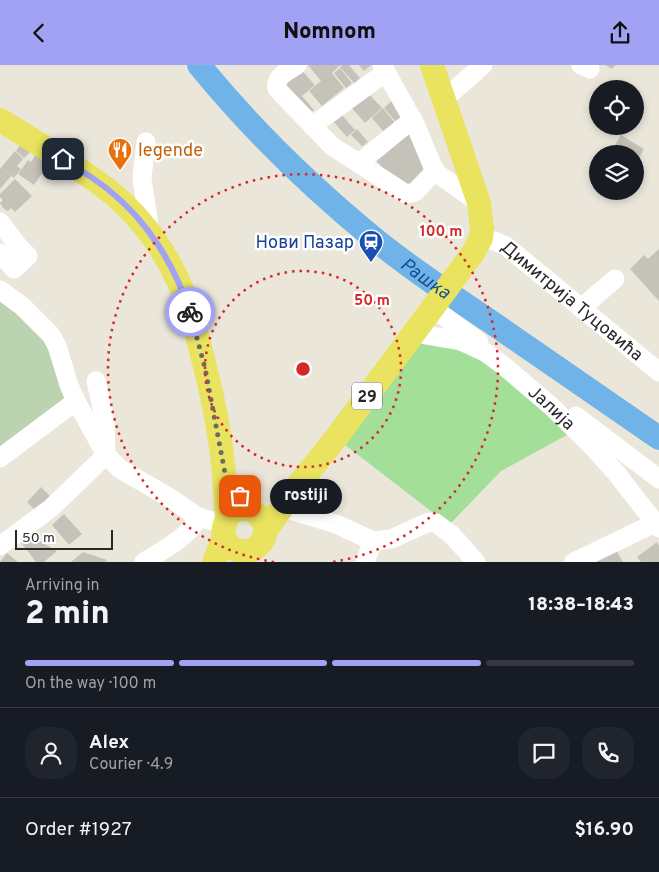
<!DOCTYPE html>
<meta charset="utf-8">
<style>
:root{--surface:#171b24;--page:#20242c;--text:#f1f3f6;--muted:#9ea1a6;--line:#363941;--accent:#a1a2f4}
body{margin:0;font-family:Overpass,sans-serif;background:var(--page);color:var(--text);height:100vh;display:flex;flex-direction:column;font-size:19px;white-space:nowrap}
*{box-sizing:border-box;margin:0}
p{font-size:16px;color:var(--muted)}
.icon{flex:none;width:28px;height:28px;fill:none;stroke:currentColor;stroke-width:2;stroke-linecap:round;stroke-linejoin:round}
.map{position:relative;height:497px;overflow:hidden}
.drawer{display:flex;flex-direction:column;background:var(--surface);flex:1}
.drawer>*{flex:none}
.tools{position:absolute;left:589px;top:15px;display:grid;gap:10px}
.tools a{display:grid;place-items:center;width:55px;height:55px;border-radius:50%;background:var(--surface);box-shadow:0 2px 8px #0003;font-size:25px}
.scale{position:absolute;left:15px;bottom:12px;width:98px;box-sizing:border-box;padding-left:5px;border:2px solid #282828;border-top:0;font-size:14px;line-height:18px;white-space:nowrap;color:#282828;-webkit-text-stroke:4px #fff;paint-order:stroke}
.pin{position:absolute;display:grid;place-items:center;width:42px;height:42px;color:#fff;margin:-21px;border-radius:10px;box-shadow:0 2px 8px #0006}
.courier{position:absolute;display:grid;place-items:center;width:50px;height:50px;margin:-25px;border:4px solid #a1a2f4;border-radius:50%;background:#fff;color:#222;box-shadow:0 1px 6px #0007}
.bubble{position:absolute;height:35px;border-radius:18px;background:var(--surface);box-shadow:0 2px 8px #0003;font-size:16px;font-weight:800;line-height:35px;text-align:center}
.summary em{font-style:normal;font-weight:800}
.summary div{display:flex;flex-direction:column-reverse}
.summary{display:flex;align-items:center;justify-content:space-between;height:85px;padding:0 25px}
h1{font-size:32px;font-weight:800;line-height:38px}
.bar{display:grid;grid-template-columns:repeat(4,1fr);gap:8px 5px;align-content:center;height:60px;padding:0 25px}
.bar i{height:6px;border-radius:4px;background:var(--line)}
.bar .active{background:var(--accent)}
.bar p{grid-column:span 4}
.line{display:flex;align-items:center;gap:12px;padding:0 25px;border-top:1px solid var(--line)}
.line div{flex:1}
.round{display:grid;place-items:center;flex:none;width:52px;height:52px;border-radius:20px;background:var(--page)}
header{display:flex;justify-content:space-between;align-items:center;height:65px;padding:0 25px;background:var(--accent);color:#111;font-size:22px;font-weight:800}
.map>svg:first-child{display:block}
</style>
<header><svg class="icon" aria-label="back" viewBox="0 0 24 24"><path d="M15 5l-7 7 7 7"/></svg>Nomnom<svg class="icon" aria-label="share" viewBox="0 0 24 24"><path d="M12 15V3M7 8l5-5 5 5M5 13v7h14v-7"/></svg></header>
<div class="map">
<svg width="659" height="497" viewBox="0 0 659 497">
<rect width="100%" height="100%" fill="#eae6da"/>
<path fill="#a3df98" d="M414,268l47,8 115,89 -75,41 -52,54 -113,-87z"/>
<path fill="#bcd3b2" d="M0,225l38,31 38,80 -76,57z"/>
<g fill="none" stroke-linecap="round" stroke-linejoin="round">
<path stroke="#70b3e9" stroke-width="24" id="s1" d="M199,0c53,65 113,123 178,176 36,29 75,55 114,81 56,39 112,77 168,116"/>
</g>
<path fill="#c5c2ba" d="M308,0h32l-8,8 12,15 -22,18 -13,-15 12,-10z
M342,0h7l11,13 -6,5 -14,-16z
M359,0h12l-7,6z
M605,0h11l-4,4z
M299,2l16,18 -13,11 12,14 -7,6 -28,-33z
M340,3l12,15 -6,5 -12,-15z
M366,26l16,17 -17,15 -15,-17z
M394,34l12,15 -10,8 -12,-14z
M383,43l12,15 -11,9 -12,-14z
M341,49l14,16 -8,7 -14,-16z
M409,60l21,44 -26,23 -31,-35z
M357,64l11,13 -6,4 -11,-11z
M621,70l23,14 -9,16v-11h-25z
M21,79l9,8 -6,6 -8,-7z
M15,86l8,8 -6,7 4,3 -7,9 -11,-9 8,7 -11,13v-20z
M36,89l11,8 -5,7 2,1 -10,15 -16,-11 10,-14 3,2z
M15,114l17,17 -17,16 -4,-4 -3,3 -4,-2 -4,-6 3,-3 -3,-3v-3z
M659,184v52l-29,-32 14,-14 4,4z
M41,422l13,13 -14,15 -13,-13z
M64,449l18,20 -13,11 -17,-20z
M27,469l30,17 -13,11h-8l-16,-21z
M657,477l2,4v16h-18l-4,-5z
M615,483l8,14h-31z
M83,487l24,8 -2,2h-34z
M7,488l11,9h-18z"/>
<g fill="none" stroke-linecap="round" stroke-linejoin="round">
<g stroke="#fff" stroke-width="19">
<path d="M297,0c-9,6 -23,12 -20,24l55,57 74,48 9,-2 20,-21"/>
<path d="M382,0l33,59 18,43 5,7 41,29"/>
<path d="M581,0l9,4"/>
<path d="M443,35l40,-35"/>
<path d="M312,61l74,-54"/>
<path d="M146,77l-4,36 8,55"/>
<path d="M359,98l54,-44"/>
<path d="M0,157l18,24 10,10 -14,13 -14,-16"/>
<path id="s2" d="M481,173l13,3 12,5 153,126"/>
<path d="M0,225l22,16 29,29 6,11 12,39 7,16"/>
<path d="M433,243l46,34"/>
<path d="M581,243l34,-29"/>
<path id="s3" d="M414,268l47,8 24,11 19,14 47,40 42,41 24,27 42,54"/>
<path d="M576,351l83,63"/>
<path d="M0,393l76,-57 30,54 14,14 52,30 26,18 25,7"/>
<path d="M283,443l53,16 37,17 18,-2 38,-17 7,1 16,12 24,27"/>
<path d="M0,481l51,-38 55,-53 -1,-35 -9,-39"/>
<path d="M144,497c17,-11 47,-26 54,-45"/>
<path d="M365,497l8,-21"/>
<path d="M574,497l81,-39"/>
</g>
<path stroke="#eae35f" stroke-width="24" d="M0,55c20,12 41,25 61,38 21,13 43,27 61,44 34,32 58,74 71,119 15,54 29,111 32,167 0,9 1,18 2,27 0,9 -7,15 -2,25 7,13 25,15 35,4 18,-20 -13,-49 -33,-27
M265,467l30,-43 41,-51 78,-105 59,-80 8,-15 1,-10 -3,-25 -47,-138
M214,497l10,-25"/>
</g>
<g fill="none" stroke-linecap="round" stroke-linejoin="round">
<path stroke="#6c6a66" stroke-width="5" stroke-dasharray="0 9" d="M190,247l15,56 20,105 15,23"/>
<path stroke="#a1a2f4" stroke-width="6" d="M63,94c16,11 33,20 48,33 37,30 64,74 79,120"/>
</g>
<g fill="none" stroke="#d62828" stroke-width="2.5" stroke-dasharray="2.5 5">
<circle cx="303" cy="304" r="98"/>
<path d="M274 497A195 195 0 1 1 332 497"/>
</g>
<defs>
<symbol id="restaurant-pin" viewBox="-11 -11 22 30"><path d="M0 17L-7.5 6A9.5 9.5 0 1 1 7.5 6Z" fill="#e8710a" stroke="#fff"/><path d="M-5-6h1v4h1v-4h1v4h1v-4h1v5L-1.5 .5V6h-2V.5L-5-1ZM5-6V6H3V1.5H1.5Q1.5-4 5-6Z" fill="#fff"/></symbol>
<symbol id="station-pin" viewBox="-11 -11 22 30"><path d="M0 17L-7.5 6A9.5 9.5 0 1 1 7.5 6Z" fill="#1a4fb4" stroke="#fff"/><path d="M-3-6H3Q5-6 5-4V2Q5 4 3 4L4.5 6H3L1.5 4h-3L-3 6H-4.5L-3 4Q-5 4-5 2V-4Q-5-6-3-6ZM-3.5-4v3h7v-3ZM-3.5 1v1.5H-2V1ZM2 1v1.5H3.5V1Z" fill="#fff"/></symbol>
</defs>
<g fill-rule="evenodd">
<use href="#restaurant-pin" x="106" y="71" width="28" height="38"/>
<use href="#station-pin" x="357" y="163" width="28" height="38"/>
</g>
<g text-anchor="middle" stroke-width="5" stroke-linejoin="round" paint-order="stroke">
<rect fill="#fff" stroke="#686868" stroke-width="1" x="352" y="317.5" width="30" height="27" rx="4"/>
<g font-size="16" font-weight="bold" fill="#282828">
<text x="367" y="337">29</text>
</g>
<g font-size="18" fill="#c56008" stroke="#fff" text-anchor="start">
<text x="138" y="91">legende</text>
</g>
<g font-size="18" fill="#164399" stroke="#fff" text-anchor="end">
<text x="354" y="183">Нови Пазар</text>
</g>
<g font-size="18" fill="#282828" stroke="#fff">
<text dy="6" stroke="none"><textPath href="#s2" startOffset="112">Димитрија Туцовића</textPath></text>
<text dy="6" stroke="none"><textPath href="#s3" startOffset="161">Јалија</textPath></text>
</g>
<g font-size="19" font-style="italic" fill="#134f91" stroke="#fff">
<text dy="7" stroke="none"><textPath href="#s1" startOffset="312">Рашка</textPath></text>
</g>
</g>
<circle cx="303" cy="304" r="8" fill="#d62828" stroke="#fff" stroke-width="2.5"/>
<g font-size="15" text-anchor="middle" font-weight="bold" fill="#d62828" stroke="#fff" stroke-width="5" stroke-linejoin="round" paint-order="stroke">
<text x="441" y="171">100 m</text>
<text x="372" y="240">50 m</text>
</g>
</svg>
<div class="tools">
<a><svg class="icon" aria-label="locate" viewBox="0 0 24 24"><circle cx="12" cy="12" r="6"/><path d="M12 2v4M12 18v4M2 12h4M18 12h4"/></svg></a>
<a><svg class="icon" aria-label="layers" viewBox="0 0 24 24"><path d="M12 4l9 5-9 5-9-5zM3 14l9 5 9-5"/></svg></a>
</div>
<div class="scale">50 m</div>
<div class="pin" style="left:240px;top:431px;background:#ea580c"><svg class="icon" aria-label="bag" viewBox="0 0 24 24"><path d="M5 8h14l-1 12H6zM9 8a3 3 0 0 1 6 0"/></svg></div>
<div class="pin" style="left:63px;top:94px;background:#1f2937"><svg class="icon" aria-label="home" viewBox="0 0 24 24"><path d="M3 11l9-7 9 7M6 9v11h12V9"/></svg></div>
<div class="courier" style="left:190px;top:247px"><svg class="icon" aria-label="bike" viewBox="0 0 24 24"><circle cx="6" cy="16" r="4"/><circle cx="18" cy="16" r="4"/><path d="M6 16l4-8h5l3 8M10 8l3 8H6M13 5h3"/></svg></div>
<div class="bubble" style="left:270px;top:414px;width:72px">rostiji</div>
</div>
<section class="drawer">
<div class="summary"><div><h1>2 min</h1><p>Arriving in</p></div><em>18:38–18:43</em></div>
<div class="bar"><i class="active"></i><i class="active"></i><i class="active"></i><i></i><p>On the way · 100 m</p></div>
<div class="line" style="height:90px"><a class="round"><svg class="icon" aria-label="person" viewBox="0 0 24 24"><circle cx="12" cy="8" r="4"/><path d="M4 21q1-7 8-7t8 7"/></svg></a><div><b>Alex</b><p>Courier · 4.9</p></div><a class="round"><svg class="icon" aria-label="chat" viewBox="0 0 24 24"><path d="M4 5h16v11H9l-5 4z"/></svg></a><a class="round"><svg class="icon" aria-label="phone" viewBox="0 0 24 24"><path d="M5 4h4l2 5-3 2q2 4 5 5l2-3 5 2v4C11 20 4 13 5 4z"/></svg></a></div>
<div class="line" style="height:65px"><div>Order #1927</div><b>$16.90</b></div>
</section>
